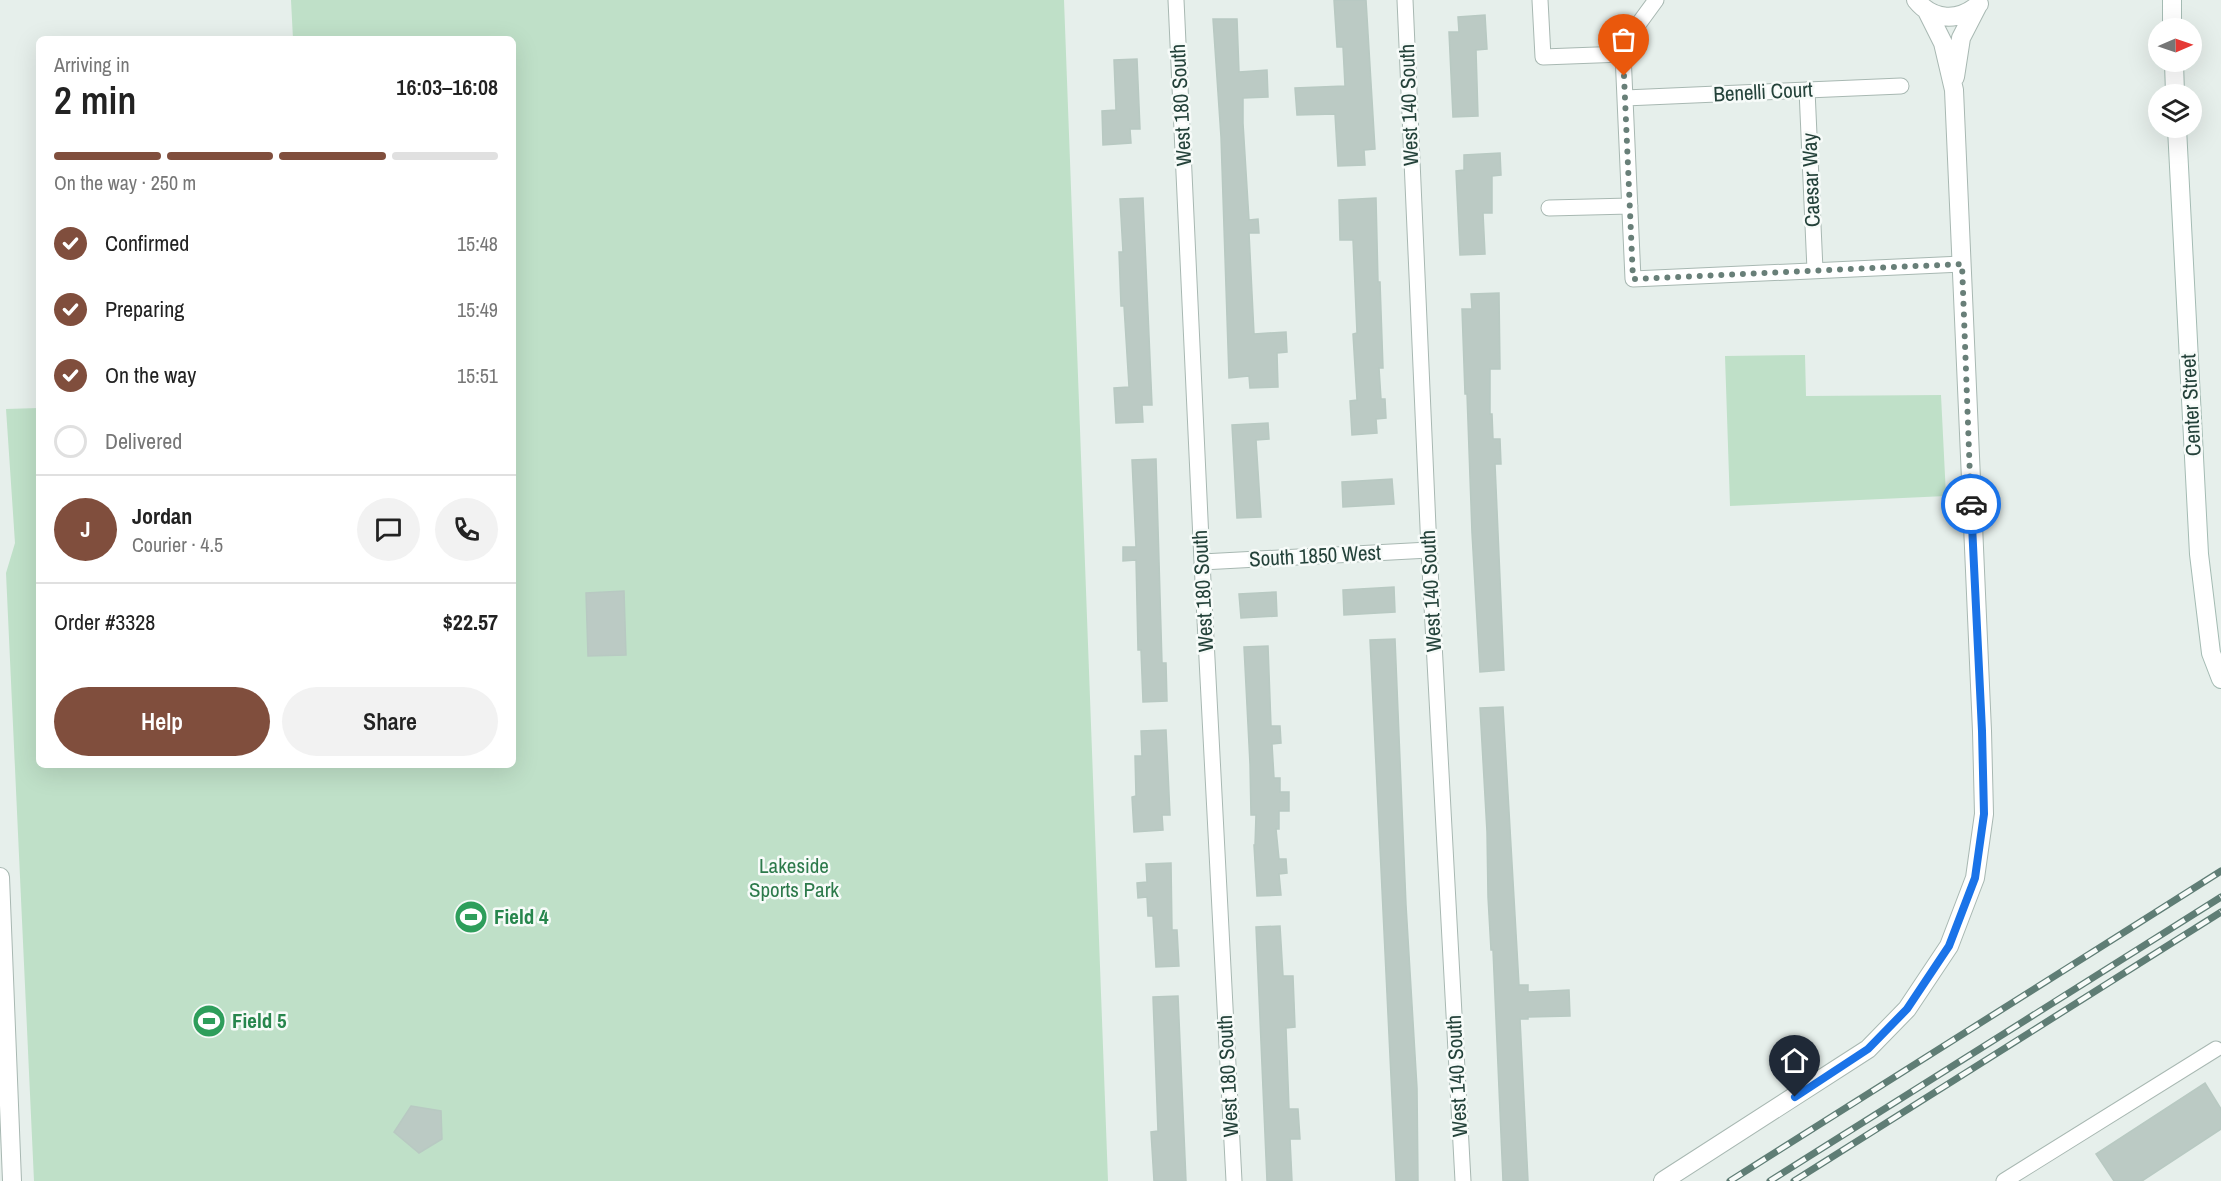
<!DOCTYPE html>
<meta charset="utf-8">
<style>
:root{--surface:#fff;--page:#f2f2f2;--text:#222;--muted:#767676;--line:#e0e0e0;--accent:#804e3d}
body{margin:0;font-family:"Archivo Narrow",sans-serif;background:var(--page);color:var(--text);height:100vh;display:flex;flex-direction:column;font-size:22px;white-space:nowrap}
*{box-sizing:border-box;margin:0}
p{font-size:20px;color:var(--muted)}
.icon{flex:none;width:33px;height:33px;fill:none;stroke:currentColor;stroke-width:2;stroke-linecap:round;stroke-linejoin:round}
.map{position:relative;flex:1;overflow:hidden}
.details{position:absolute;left:36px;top:36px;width:480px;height:732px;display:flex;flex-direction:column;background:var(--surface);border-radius:9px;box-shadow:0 6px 24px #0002}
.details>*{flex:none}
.needle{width:39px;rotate:88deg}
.fabs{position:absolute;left:2148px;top:18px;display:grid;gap:12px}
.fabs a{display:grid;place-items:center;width:54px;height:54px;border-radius:50%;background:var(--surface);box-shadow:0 6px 24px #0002;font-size:30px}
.pin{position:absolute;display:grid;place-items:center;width:51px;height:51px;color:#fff;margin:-62px -26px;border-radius:50% 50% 50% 0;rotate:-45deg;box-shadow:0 0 6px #0007}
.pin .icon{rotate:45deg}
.courier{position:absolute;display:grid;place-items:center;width:60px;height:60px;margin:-30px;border:4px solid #1a73e8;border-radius:50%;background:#fff;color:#222;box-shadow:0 2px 8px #0007}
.overview em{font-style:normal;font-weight:600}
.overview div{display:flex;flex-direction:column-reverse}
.overview{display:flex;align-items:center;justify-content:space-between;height:102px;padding:0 18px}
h1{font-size:39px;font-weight:600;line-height:45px}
.bar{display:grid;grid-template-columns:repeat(4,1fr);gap:9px 6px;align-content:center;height:72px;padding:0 18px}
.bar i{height:8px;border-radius:4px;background:var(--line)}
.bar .active{background:var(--accent)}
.bar p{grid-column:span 4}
.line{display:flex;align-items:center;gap:15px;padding:0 18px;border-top:2px solid var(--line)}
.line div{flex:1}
.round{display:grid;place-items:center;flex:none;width:63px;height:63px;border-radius:32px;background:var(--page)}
ol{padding:0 18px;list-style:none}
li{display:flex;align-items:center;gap:18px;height:66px}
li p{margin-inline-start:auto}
li .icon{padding:6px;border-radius:50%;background:var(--accent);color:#fff;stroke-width:4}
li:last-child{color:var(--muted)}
li i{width:33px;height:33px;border:3px solid var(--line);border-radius:50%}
.action{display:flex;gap:12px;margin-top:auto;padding:12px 18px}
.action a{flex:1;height:69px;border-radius:36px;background:var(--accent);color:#fff;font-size:24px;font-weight:600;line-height:69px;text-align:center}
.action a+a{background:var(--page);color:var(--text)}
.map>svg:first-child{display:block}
</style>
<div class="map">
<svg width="2221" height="1181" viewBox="0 0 2221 1181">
<rect width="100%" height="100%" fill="#e6efeb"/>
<path fill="#bfe0c8" d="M291,0h773l44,1181h-1074l-28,-608 9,-30 -9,-134 33,-1v357h474v-726h-220z
M1805,355l1,41 135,-1 5,101 -216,10 -5,-150z"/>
<path fill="#bbcac4" stroke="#b8c9c2" stroke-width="1.5" d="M1334,0h32l9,149 -11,1 1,15 -27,1 -3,-52 -38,1 -2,-27 50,-2 -2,-39h-6z
M1485,15l2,34 -11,1 2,66 -25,1 -4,-85h10l-1,-15z
M1213,19h24l2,53 28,-2 1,27 -25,1v25l6,97 9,-1 1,14h-10l5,101 32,-2 1,20 -10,1 1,34 -28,1 -1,-12 -20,2 -8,-241z
M1137,59l3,70h-10l1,14 -28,2 -1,-34 14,-1 -2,-50z
M1500,153l1,22 -9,1v37h-9l2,41 -25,1 -4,-84 8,-1v-15z
M1143,198l9,207h-10l1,17 -27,1 -2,-35 15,-1 -5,-81h-3l-2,-54h4l-3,-53z
M1376,198l2,84h2l3,86h-4l2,31h4l1,19 -10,1 1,14 -25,2 -2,-34 7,-1 -4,-66 4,-1 -4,-93h-13l-1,-40z
M1499,293l1,76h-10v45h2l1,25h7l1,25h-6l9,206 -24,2 -8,-139 -5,-139h-2l-3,-85h10l-1,-15z
M1268,423l1,16 -13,1 5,77 -24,1 -5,-93z
M1156,459l6,204h4l1,38 -24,1 -2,-52h-3l-2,-90 -13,1v-14h13l-4,-87z
M1392,479l2,25 -51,3 -1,-25z
M1394,587l1,25 -51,3 -1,-25z
M624,591l2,64 -38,1 -2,-63z
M1276,592l1,24 -36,2 -2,-24z
M1395,639l11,266 11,183 1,93h-22l-26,-541z
M1268,646l3,80h9l1,17 -9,1 2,34h6v14h9v19h-10v18h-3l3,30h7l1,14 -8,1 2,21 -24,1 -3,-51h1l1,-30h-5l-1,-51 -6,-117z
M1503,707l16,278h9v7l41,-2 1,26 -42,1v2h-8l8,162h-25l-10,-231h-2l-3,-53 -1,-65 -7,-124z
M1166,730l4,85h-8l1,15 -29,2 -2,-35 4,-1 -1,-40h7l-1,-25z
M1171,863l1,67h5l2,36 -23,1 -3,-51h-5l-1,-19 -9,1 -1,-15 10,-1 -1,-18z
M1280,926l3,50h10l2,51 -9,1 3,81h9l2,30h-10l2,42h-25l-11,-254z
M1178,996l8,185h-32l-3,-49 7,-1 -5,-134z
M2205,1083l16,26v20l-79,52h-28l-18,-27z
M411,1106l30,5 1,28 -23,14 -25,-21z"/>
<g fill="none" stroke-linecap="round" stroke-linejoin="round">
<defs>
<path id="minor" d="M1176,0l26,562 32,619
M1405,0l24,550 34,631
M1540,0l3,57 80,-3
M1656,0l-27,37 -6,17 10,225 329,-15
M1807,90l8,180
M1625,98l276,-12
M1549,208l81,-2
M1202,562l227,-12
M2004,1181l212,-132"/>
<path id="tertiary" d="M1916,0c17,21 43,22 63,4
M1955,77l6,-39 17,-33
M0,877l12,304
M1663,1181l205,-132 39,-40 42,-63 26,-68 9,-64 -2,-83 -28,-641 -11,-47 -16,-32"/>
<path id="secondary" d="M2172,0v28
M2174,62l1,32
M2177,128l22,426 12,99 10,26"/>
</defs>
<use href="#minor" stroke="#a8b8b2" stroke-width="17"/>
<use href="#tertiary" stroke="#a8b8b2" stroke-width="20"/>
<use href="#secondary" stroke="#a4bbb3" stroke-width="20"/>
<use href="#minor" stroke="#fff" stroke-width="15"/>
<use href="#tertiary" stroke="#fff" stroke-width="18"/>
<use href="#secondary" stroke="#fff" stroke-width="18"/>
<defs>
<path id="rail" d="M1730,1181l491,-310
M1770,1181l451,-284
M1794,1181l427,-269"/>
</defs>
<use href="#rail" stroke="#5f7d75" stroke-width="7"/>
<use href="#rail" stroke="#f7fbf9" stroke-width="4.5" stroke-dasharray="14" stroke-linecap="butt"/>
</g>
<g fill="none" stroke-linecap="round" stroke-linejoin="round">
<path stroke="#687f78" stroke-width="6" stroke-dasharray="0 10.8" d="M1624,76l9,203 329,-15 9,240"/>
<path stroke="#1a73e8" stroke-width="8" d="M1795,1097l73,-48 39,-40 42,-63 26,-68 9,-64 -2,-83 -11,-227"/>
</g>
<defs>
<symbol id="stadium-disc" viewBox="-11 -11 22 22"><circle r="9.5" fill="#2e9e5b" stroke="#f7fbf9"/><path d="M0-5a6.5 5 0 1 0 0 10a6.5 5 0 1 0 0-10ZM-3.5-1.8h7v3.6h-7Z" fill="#fff"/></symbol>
</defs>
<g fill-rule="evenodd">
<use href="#stadium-disc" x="452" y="898" width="38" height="38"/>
<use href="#stadium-disc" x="190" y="1002" width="38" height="38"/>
</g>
<g text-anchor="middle" stroke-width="5" stroke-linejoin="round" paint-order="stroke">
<g font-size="21" fill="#24423a" stroke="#f7fbf9">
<text transform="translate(1763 92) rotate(-3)" y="7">Benelli Court</text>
<text transform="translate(1181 105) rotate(-93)" y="7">West 180 South</text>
<text transform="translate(1409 105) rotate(-92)" y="7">West 140 South</text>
<text transform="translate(1811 180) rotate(-92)" y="7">Caesar Way</text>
<text transform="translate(2191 405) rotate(-93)" y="7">Center Street</text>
<text transform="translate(1315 556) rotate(-3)" y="7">South 1850 West</text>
<text transform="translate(1203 591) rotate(-93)" y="7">West 180 South</text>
<text transform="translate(1431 591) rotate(-93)" y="7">West 140 South</text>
<text transform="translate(1228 1076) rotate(-93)" y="7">West 180 South</text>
<text transform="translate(1457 1076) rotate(-93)" y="7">West 140 South</text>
</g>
<g font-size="21" fill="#2d7a4b" stroke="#f7fbf9">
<text x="794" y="873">Lakeside<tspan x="794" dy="24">Sports Park</tspan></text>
</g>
<g font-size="21" font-weight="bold" fill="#27864d" stroke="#f7fbf9" text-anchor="start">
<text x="494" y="924">Field 4</text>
<text x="232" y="1028">Field 5</text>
</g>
</g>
</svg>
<div class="fabs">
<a><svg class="needle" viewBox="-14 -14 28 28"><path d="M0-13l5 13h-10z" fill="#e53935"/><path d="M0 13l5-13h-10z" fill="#767676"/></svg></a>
<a><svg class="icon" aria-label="layers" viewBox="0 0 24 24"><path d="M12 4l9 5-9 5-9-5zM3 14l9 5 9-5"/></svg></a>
</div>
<div class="pin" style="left:1624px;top:76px;background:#ea580c"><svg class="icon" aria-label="bag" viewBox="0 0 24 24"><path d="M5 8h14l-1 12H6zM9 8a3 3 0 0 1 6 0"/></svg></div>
<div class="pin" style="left:1795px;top:1097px;background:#1f2937"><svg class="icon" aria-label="home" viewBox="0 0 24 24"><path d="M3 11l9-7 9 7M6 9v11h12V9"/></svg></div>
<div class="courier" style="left:1971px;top:504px"><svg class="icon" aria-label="car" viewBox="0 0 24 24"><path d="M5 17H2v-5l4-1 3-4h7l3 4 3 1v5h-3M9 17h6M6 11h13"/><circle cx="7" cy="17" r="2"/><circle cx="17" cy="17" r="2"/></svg></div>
<section class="details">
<div class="overview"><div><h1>2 min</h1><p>Arriving in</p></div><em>16:03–16:08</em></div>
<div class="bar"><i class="active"></i><i class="active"></i><i class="active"></i><i></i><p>On the way · 250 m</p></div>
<ol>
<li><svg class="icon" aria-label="check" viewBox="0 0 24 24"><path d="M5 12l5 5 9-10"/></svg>Confirmed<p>15:48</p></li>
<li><svg class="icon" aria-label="check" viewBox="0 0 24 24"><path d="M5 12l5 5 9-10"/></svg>Preparing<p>15:49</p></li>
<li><svg class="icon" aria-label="check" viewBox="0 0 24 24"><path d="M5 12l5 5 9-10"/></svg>On the way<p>15:51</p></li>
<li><i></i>Delivered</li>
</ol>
<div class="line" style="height:108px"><b class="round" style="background:var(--accent);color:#fff">J</b><div><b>Jordan</b><p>Courier · 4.5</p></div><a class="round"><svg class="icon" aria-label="chat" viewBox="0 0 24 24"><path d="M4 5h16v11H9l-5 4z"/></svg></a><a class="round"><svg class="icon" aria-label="phone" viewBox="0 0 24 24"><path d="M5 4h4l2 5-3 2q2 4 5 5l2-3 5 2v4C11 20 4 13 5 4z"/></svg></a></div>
<div class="line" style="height:78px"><div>Order #3328</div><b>$22.57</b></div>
<div class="action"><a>Help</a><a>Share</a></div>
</section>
</div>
